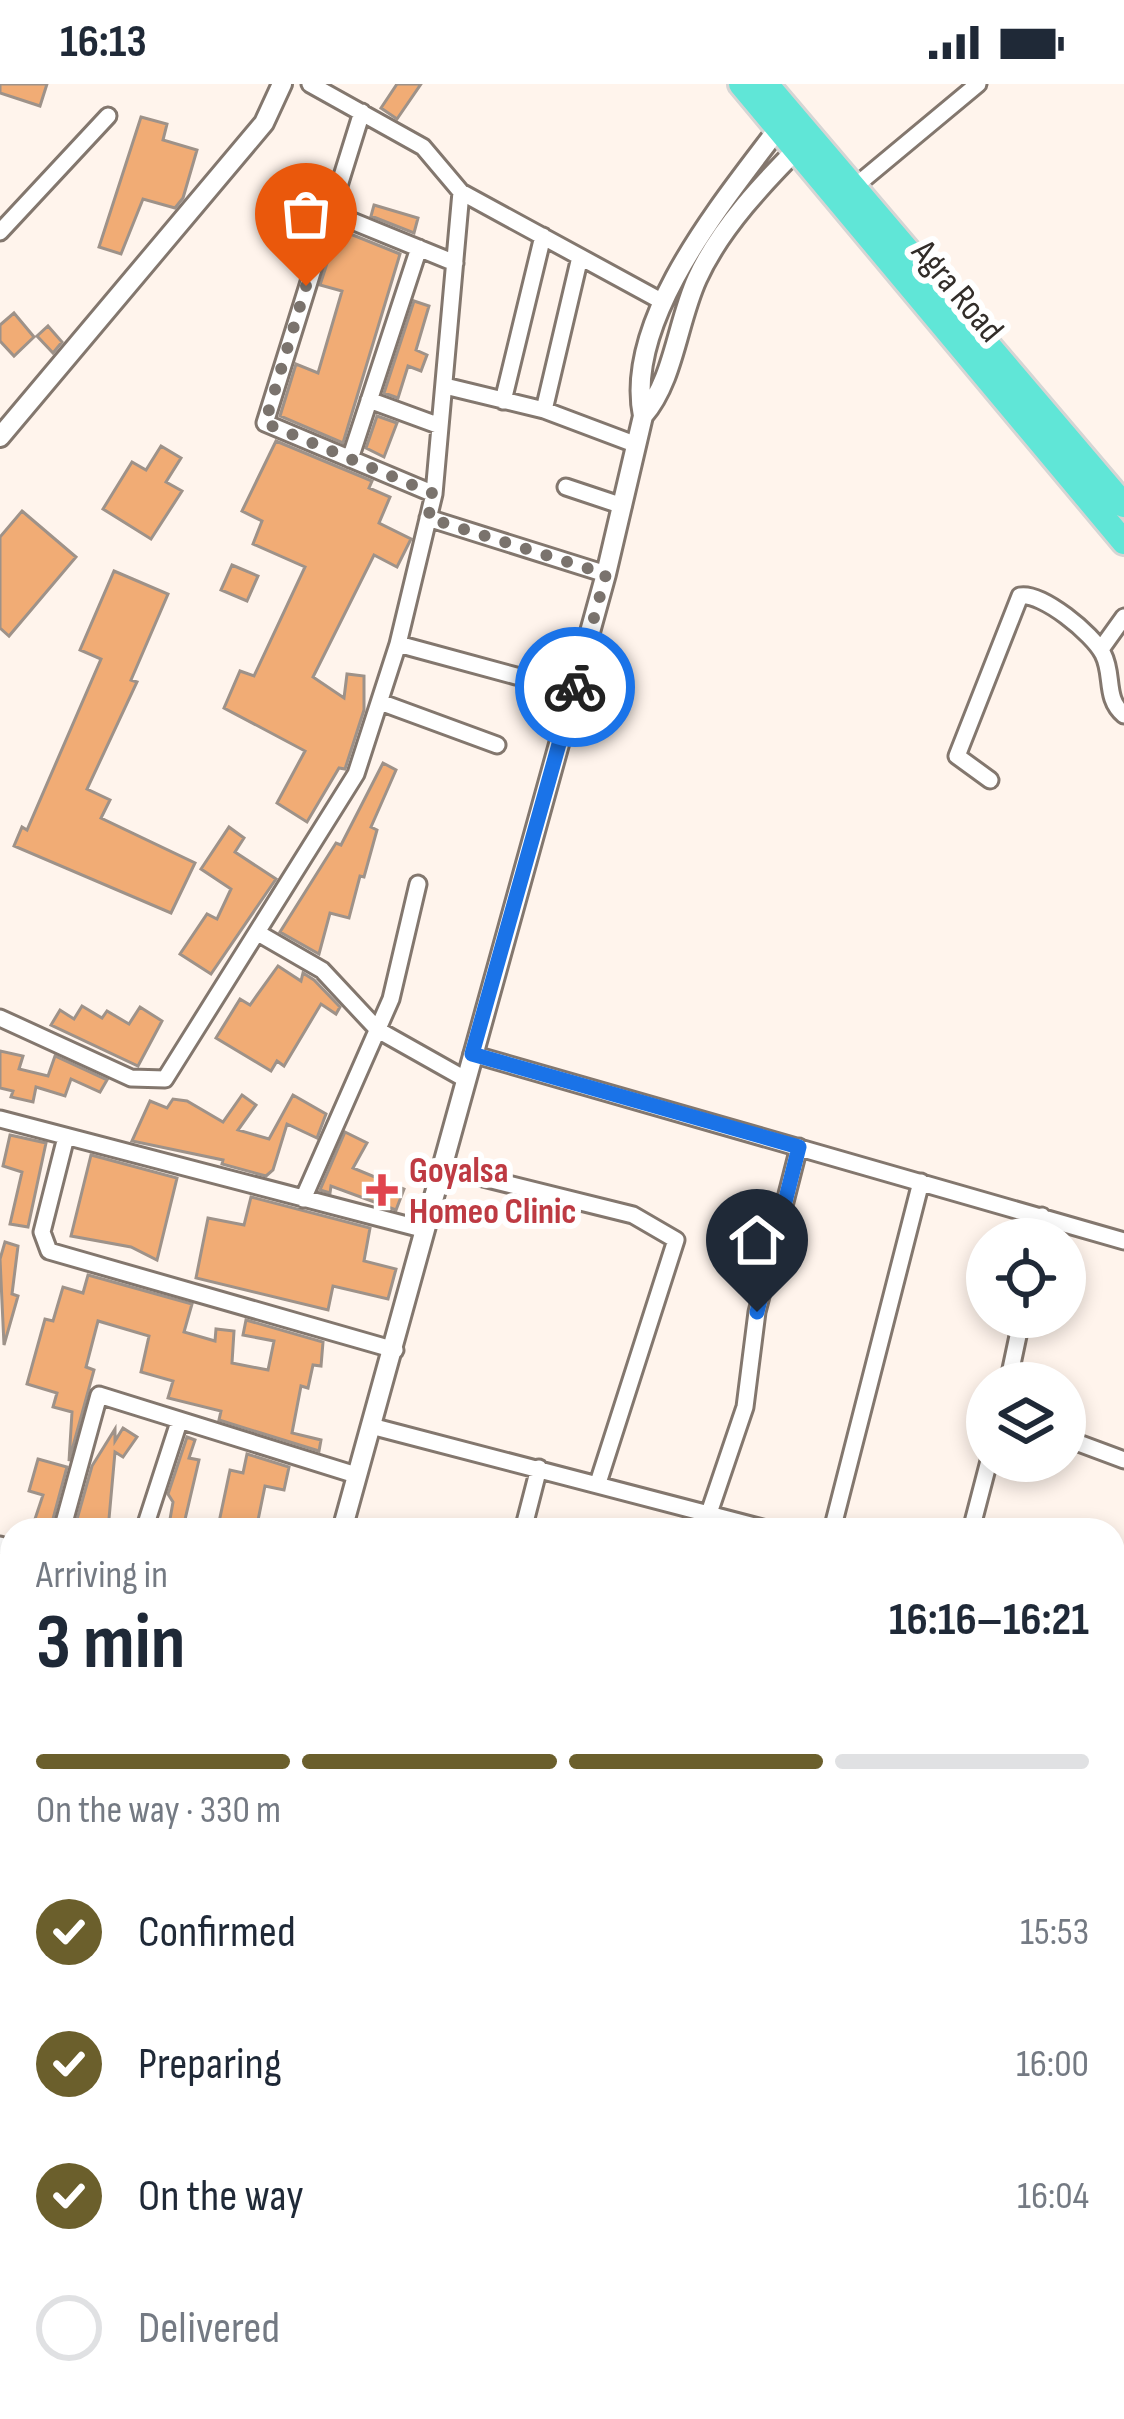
<!DOCTYPE html>
<meta charset="utf-8">
<style>
:root{--surface:#fff;--page:#f2f2f3;--text:#1f2937;--muted:#747a83;--line:#e0e1e3;--accent:#6b5f2c}
body{margin:0;font-family:"Sofia Sans Condensed",sans-serif;background:var(--page);color:var(--text);height:100vh;display:flex;flex-direction:column;font-size:45px;white-space:nowrap}
*{box-sizing:border-box;margin:0}
p{font-size:39px;color:var(--muted)}
.icon{flex:none;width:66px;height:66px;fill:none;stroke:currentColor;stroke-width:2;stroke-linecap:round;stroke-linejoin:round}
.map{position:relative;flex:1;overflow:hidden}
.panel{position:absolute;left:0px;top:1434px;width:1125px;height:903px;display:flex;flex-direction:column;background:var(--surface);border-radius:36px 36px 0 0;box-shadow:0 6px 18px #0003}
.panel>*{flex:none}
.controls{position:absolute;left:966px;top:1134px;display:grid;gap:24px}
.controls a{display:grid;place-items:center;width:120px;height:120px;border-radius:50%;background:var(--surface);box-shadow:0 6px 18px #0003;font-size:60px}
.pin{position:absolute;display:grid;place-items:center;width:102px;height:102px;color:#fff;margin:-123px -51px;border-radius:50% 50% 50% 0;rotate:-45deg;box-shadow:0 0 12px #0007}
.pin .icon{rotate:45deg}
.courier{position:absolute;display:grid;place-items:center;width:120px;height:120px;margin:-60px;border:9px solid #1a73e8;border-radius:50%;background:#fff;color:#222;box-shadow:0 3px 15px #0007}
.headline em{font-style:normal;font-weight:700}
.headline div{display:flex;flex-direction:column-reverse}
.headline{display:flex;align-items:center;justify-content:space-between;height:204px;padding:0 36px}
h1{font-size:78px;font-weight:700;line-height:90px}
.bar{display:grid;grid-template-columns:repeat(4,1fr);gap:18px 12px;align-content:center;height:144px;padding:0 36px}
.bar i{height:15px;border-radius:9px;background:var(--line)}
.bar .selected{background:var(--accent)}
.bar p{grid-column:span 4}
ol{padding:0 36px;list-style:none}
li{display:flex;align-items:center;gap:36px;height:132px}
li p{margin-inline-start:auto}
li .icon{padding:12px;border-radius:50%;background:var(--accent);color:#fff;stroke-width:4}
li:last-child{color:var(--muted)}
li i{width:66px;height:66px;border:6px solid var(--line);border-radius:50%}
.status{display:flex;justify-content:space-between;align-items:center;height:84px;padding:0 60px;background:var(--surface);direction:ltr}
.status svg{height:33px;fill:currentColor}
.map>svg:first-child{display:block}
</style>
<div class="status"><b>16:13</b><svg viewBox="0 0 49 12"><path d="M0 12V9h3v3zM5 12V6h3v6zM10 12V3h3v9zM15 12V0h3v12zM26 1h20v11H26zM47 4h2v5h-2z"/></svg></div>
<div class="map">
<svg width="1124" height="2335" viewBox="0 0 1124 2335">
<rect width="100%" height="100%" fill="#fff4ec"/>
<path fill="#d1e09e" d="M820,2325h92l4,10h-100z"/>
<path fill="#f1ac75" stroke="#9e9289" stroke-width="3" d="M0,0h47l-7,22 -40,-13z
M397,0h24l-24,35 -16,-11z
M141,33l26,7 -4,16 34,10 -14,48 -8,10 -32,-9 -22,55 -22,-7z
M374,121l44,13 -4,15 -43,-17z
M338,145l62,25 -57,189 -63,-27 16,-52 22,9 24,-82 -22,-6z
M414,217l15,5 -13,44 11,5 -6,16 -13,-5 -10,32 -14,-5z
M14,229l20,24 -20,19 -14,-15v-16z
M48,242l14,16 -9,11 -16,-17z
M377,332l20,7 -13,34 -18,-9z
M276,357l96,40 -3,7 21,9 -11,26 32,16 -14,28 -23,-12 -61,122 31,21 3,-24 17,2v34l-19,59 -6,-1 -32,54 -30,-19 28,-52 -81,-43 16,-37 14,5 51,-109 -52,-23 9,-23 -20,-10z
M161,362l20,12 -15,24 16,9 -31,48 -48,-30 29,-47 14,8z
M22,427l54,46 -67,79 -9,-8v-91z
M232,481l26,11 -11,25 -26,-11z
M114,487l54,23 -37,86 6,2 -50,107 23,11 -9,18 94,45 -24,50 -157,-67 8,-19 5,3 74,-171 -21,-9z
M383,679l13,7 -25,57 6,3 -13,47 -4,-1 -11,42 -19,-5 -11,41 -39,-22 56,-89 5,2z
M229,743l15,11 -9,14 41,27 -65,95 -31,-20 27,-40 10,5 14,-30 -30,-20z
M278,882l23,15 2,-8 11,7 26,27 -4,7 -15,-10 -37,62 -7,-5 -6,10 -55,-33 24,-39 10,6z
M82,922l20,12 5,-7 22,13 11,-17 22,14 -24,45 -87,-41 9,-15 14,9z
M0,967l23,5 -4,13 29,7 7,-20 52,24 -7,12 -29,-13 -6,17 -29,-9 -3,15 -22,-5 2,-6 -13,-3z
M242,1011l14,10 -18,25 31,9 24,-44 33,19 -9,24 -30,-14 -14,46 -7,6 -44,-12 1,-4 -91,-19 18,-40 17,7 6,-9 14,2 36,21z
M345,1048l22,11 -14,25 51,21 -8,21 -65,-24 -1,7 -10,-3z
M10,1051l36,8 -18,84 -18,-3 12,-52 -19,-6z
M91,1071l86,23 -20,82 -26,-13 -60,-11z
M251,1113l119,31 -6,33 32,8 -8,30 -55,-13 -5,24 -132,-32 12,-60 36,7z
M5,1158l13,4 -6,48 6,2 -14,49 -4,-86z
M88,1191l104,29 -8,28 31,9 1,-12 18,2 -2,32 36,7 6,-29 -31,-6 3,-15 77,22 -2,24 -8,-1 -5,23 -7,-2 -9,47 29,7 -2,11 -100,-31 2,-9 -53,-13 5,-17 -32,-9 8,-36 -51,-15 -12,46 8,3 -25,91 3,-49 -19,-5 4,-14 -30,-9 18,-65 8,2 10,-34 20,6z
M123,1344l14,9 -14,20 -8,-5 -7,78h-34l18,-64 23,-37v12z
M187,1353l8,3 -6,18 10,2 -16,68 -14,-3 4,-23 -5,-8z
M247,1370l42,13 -5,23 -19,-4 -9,44 -38,-3 12,-57 13,3z
M38,1375l29,8 -17,63 -2,-7 -13,-4 8,-24 -14,-4z"/>
<g fill="none" stroke-linecap="round" stroke-linejoin="round">
<defs>
<path id="minor" d="M362,28l-97,311 169,71
M853,104l125,-104
M461,108l202,110
M330,128l125,51
M0,148l108,-116
M445,302l99,24 93,35
M369,316l71,26
M503,317l40,-165
M544,326l36,-153
M350,375l69,-211
M566,403l57,19
M428,434l178,56
M398,560l118,32
M1101,565l23,-32
M380,618l117,43
M990,696l-33,-24 63,-160c22,-4 73,38 83,58 11,21 1,44 21,61
M258,849l64,37 56,60 87,49
M0,934l131,60 34,1 191,-305 42,-130 36,-150 27,-302 -38,-45 -113,-63
M472,970l652,187
M0,1035l422,110
M66,1053l-24,95 7,19 346,99
M439,1083l194,48 43,25 -78,243
M303,1115l88,-200 27,-115
M1038,1155l4,-23
M1008,1299l14,-66
M371,1342l399,104
M1065,1354l59,22
M709,1429l36,-106 12,-95 42,-165
M62,1446l37,-135 257,80
M144,1446l35,-108
M523,1446l16,-62
M832,1446l89,-348
M971,1446l18,-69
M0,1461l12,5
M0,1631l12,2
M1113,1736l11,5
M1113,1778l11,-25
M1113,1866l11,5
M0,1934l12,5
M1113,2219l11,-25
M1113,2253l11,5
M369,2325l24,10
M1061,2335l4,-10"/>
<path id="tertiary" d="M643,332c31,-36 34,-93 54,-137 23,-51 68,-98 108,-138
M0,353l264,-314 18,-39
M342,1446l264,-956 37,-158c-20,-98 85,-220 140,-294
M0,2068l12,-2
M782,2325l6,10
M921,2325l4,10
M22,2335l2,-10
M801,2335l4,-10"/>
<path id="trunk" d="M741,0l383,458
M766,0l358,421"/>
</defs>
<use href="#minor" stroke="#83776e" stroke-width="21"/>
<use href="#tertiary" stroke="#83776e" stroke-width="24"/>
<use href="#trunk" stroke="#d6d5d4" stroke-width="30"/>
<use href="#minor" stroke="#fff" stroke-width="15"/>
<use href="#tertiary" stroke="#fff" stroke-width="18"/>
<use href="#trunk" stroke="#60e6d7" stroke-width="24"/>
</g>
<g fill="none" stroke-linecap="round" stroke-linejoin="round">
<path stroke="#7a736d" stroke-width="12" stroke-dasharray="0 21.6" d="M306,202l-41,137 169,71 -6,24 178,56 -31,113"/>
<path stroke="#1a73e8" stroke-width="15" d="M575,603l-103,367 327,93 -42,165"/>
</g>
<path fill="#e0444e" stroke="#fff" stroke-width="4.5" d="M376 1088h12v12h12v12h-12v12h-12v-12h-12v-12h12z"/>
<g text-anchor="middle" stroke-width="12" stroke-linejoin="round" paint-order="stroke">
<g font-size="36" fill="#322d29" stroke="#fff">
<text transform="translate(959 206) rotate(50)" y="13">Agra Road</text>
</g>
<g font-size="36" font-weight="bold" fill="#be3a42" stroke="#fff" text-anchor="start">
<text x="409" y="1098">Goyalsa<tspan x="409" dy="41">Homeo Clinic</tspan></text>
</g>
</g>
</svg>
<div class="controls">
<a><svg class="icon" aria-label="locate" viewBox="0 0 24 24"><circle cx="12" cy="12" r="6"/><path d="M12 2v4M12 18v4M2 12h4M18 12h4"/></svg></a>
<a><svg class="icon" aria-label="layers" viewBox="0 0 24 24"><path d="M12 4l9 5-9 5-9-5zM3 14l9 5 9-5"/></svg></a>
</div>
<div class="pin" style="left:306px;top:202px;background:#ea580c"><svg class="icon" aria-label="bag" viewBox="0 0 24 24"><path d="M5 8h14l-1 12H6zM9 8a3 3 0 0 1 6 0"/></svg></div>
<div class="pin" style="left:757px;top:1228px;background:#1f2937"><svg class="icon" aria-label="home" viewBox="0 0 24 24"><path d="M3 11l9-7 9 7M6 9v11h12V9"/></svg></div>
<div class="courier" style="left:575px;top:603px"><svg class="icon" aria-label="bike" viewBox="0 0 24 24"><circle cx="6" cy="16" r="4"/><circle cx="18" cy="16" r="4"/><path d="M6 16l4-8h5l3 8M10 8l3 8H6M13 5h3"/></svg></div>
<section class="panel">
<div class="headline"><div><h1>3 min</h1><p>Arriving in</p></div><em>16:16–16:21</em></div>
<div class="bar"><i class="selected"></i><i class="selected"></i><i class="selected"></i><i></i><p>On the way · 330 m</p></div>
<ol>
<li><svg class="icon" aria-label="check" viewBox="0 0 24 24"><path d="M5 12l5 5 9-10"/></svg>Confirmed<p>15:53</p></li>
<li><svg class="icon" aria-label="check" viewBox="0 0 24 24"><path d="M5 12l5 5 9-10"/></svg>Preparing<p>16:00</p></li>
<li><svg class="icon" aria-label="check" viewBox="0 0 24 24"><path d="M5 12l5 5 9-10"/></svg>On the way<p>16:04</p></li>
<li><i></i>Delivered</li>
</ol>
</section>
</div>
